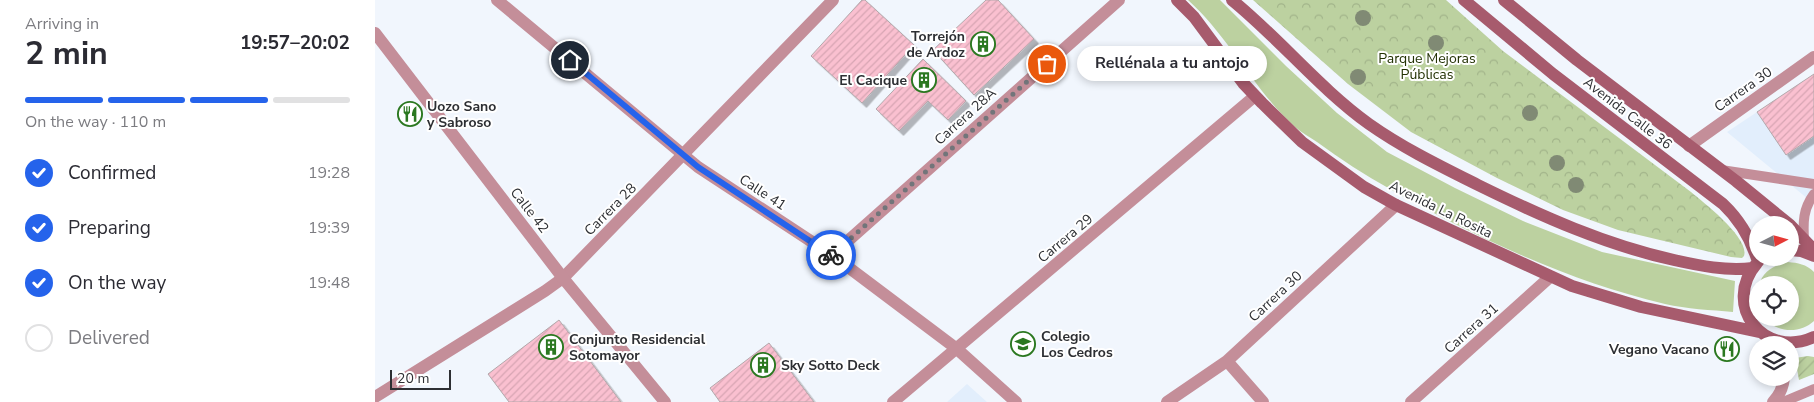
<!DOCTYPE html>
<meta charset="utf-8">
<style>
:root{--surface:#fff;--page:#f7f7f7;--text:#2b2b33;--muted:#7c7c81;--line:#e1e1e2;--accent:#2563eb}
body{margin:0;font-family:"Nunito Sans",sans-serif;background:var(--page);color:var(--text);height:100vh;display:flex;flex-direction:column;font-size:19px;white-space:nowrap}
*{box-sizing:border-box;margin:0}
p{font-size:16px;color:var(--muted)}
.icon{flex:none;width:28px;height:28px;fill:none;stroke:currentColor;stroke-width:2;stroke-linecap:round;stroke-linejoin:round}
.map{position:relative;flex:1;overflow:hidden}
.sheet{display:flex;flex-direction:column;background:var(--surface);width:375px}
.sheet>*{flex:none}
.needle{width:32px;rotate:84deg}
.fabs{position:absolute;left:1374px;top:216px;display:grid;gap:10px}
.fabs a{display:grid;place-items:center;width:50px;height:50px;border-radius:50%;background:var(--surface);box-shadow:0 2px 8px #0003;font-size:25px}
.scale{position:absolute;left:15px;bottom:12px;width:61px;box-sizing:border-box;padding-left:5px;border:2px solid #2d2f33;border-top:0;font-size:14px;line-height:18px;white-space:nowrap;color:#2d2f33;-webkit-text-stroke:4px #fff;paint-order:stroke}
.pin{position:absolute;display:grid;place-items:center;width:42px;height:42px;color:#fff;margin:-21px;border:2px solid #fff;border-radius:50%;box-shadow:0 1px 5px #0007}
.courier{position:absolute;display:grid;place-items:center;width:50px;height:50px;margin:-25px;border:4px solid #2563eb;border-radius:50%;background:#fff;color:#222;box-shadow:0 1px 6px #0007}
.bubble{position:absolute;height:35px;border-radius:18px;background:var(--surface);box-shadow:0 2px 8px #0003;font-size:16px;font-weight:700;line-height:35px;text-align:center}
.headline em{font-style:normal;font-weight:700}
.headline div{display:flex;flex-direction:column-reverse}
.headline{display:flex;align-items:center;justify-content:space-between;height:85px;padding:0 25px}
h1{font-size:32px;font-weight:700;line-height:38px}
.bar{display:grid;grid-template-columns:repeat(4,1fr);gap:8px 5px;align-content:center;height:60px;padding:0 25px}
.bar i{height:6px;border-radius:4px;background:var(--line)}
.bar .current{background:var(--accent)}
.bar p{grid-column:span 4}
ol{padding:0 25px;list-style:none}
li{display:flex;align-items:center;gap:15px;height:55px}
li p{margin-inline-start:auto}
li .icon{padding:5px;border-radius:50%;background:var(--accent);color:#fff;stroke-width:4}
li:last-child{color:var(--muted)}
li i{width:28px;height:28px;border:2px solid var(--line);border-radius:50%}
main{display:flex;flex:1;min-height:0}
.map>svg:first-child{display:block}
</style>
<main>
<section class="sheet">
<div class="headline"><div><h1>2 min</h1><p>Arriving in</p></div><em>19:57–20:02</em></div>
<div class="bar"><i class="current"></i><i class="current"></i><i class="current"></i><i></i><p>On the way · 110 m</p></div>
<ol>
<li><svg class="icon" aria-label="check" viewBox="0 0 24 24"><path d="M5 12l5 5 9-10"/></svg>Confirmed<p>19:28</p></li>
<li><svg class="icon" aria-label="check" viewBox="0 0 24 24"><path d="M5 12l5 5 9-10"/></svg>Preparing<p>19:39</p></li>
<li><svg class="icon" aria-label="check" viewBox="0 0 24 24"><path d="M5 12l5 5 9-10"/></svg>On the way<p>19:48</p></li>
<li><i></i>Delivered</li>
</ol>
</section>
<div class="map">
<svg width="1439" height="402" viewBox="0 0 1439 402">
<defs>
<pattern id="park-crowns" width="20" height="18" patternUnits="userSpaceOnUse" patternTransform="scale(1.25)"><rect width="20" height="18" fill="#bcd1a0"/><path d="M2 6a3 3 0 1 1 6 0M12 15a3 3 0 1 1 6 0" fill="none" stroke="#a2b48a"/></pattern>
<pattern id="garden-furrows" width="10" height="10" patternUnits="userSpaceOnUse" patternTransform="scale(1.25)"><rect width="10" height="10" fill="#bcd1a0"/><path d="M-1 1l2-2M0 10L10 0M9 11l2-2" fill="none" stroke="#a2b48a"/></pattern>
<pattern id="building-hatch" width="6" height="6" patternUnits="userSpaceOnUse" patternTransform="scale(1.25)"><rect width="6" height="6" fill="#fac0d0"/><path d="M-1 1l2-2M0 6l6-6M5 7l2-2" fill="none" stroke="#d7a5b3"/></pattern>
<filter id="shadow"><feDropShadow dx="4.5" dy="4.5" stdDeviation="0" flood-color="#0004"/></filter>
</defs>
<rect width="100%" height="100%" fill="#f1f6fd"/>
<path fill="#e2eefc" d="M1439,74v130l-87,-72z
M592,384l20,18h-40z"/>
<path fill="#bcd1a0" d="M813,0h32l66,66 51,47 50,39 68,36 68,33 79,31 133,29 -2,31c-22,-2 -46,-3 -68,-8 -95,-22 -190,-67 -275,-115 -25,-14 -50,-30 -73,-47 -7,-5 -15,-9 -22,-15 -41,-37 -66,-90 -107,-127z
M1413,262c10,1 18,2 26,10v49c-14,13 -37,12 -50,-3h26v-33h-31c4,-14 15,-20 29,-23z"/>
<path fill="url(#park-crowns)" d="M878,0h193l57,51 188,141c13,11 59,46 53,64l-2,2 -11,-1 -113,-27 -55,-20 -66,-32 -86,-46 -63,-48z"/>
<path fill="url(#garden-furrows)" d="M1433,356l6,1v17l-15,6 -4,-22z"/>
<path fill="url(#building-hatch)" stroke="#b3a8ab" filter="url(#shadow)" d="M487,0h3l49,45 -52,58 -51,-47z
M611,0h12l36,39 -60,56 -41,-45z
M548,59l43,42 -18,19 -20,-19 -29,30 -23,-22z
M1439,74v62l-28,19 -29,-43z
M184,320l62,82h-112l-21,-28z
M394,343l45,59h-94l-10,-14z"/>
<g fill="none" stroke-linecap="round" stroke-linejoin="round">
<path stroke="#c48e99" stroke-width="10" d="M1346,170l93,14
M1429,239c-1,-17 -1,-30 10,-45
M1408,402l31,-13"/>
<path stroke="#c48e99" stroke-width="12" d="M457,255l287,-255
M852,361l36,41
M0,397l170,-106 18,-13 270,-278
M792,402l60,-41 169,-156
M1036,402l139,-125
M1398,402c7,-7 10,-15 11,-24"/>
<path stroke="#c48e99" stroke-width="12" d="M122,0l201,167 134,88 125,94 59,53
M0,33l188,245 102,124
M1314,146l125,-89
M518,402l362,-306"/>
<path stroke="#a75b6d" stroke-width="12" d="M802,0l17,17 49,66 19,20 40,39 62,45 32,18 176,81 69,21 118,25
M857,0c48,39 87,88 137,124 34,24 71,42 109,61 63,31 128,60 196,75 27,6 51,11 79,8
M1089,0l89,74 170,130c18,17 28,35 35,58
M1129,0l73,60 159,121 54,44
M1415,225l24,25
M1415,250l11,1 13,5
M1382,263c-36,42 7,97 57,74"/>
</g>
<g fill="#808a74">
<circle cx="988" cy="18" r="8"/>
<circle cx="1061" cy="43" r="8"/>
<circle cx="983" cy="77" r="8"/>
<circle cx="1155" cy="113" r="8"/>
<circle cx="1182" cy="163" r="8"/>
<circle cx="1201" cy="185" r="8"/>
</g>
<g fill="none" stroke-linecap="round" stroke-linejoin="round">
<path stroke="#72757a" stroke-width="5" stroke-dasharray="0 9" d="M456,255h1l215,-191"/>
<path stroke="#2563eb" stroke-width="6" d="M195,60l128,107 133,88"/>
</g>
<defs>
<symbol id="building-ring" viewBox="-11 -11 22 22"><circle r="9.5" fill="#fff" stroke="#2b7820" stroke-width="1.5"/><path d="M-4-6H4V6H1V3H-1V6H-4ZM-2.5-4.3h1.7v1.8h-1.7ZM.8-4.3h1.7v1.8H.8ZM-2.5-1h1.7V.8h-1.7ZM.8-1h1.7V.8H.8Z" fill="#2b7820"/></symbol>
<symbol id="restaurant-ring" viewBox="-11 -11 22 22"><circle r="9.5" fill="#fff" stroke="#2b7820" stroke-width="1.5"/><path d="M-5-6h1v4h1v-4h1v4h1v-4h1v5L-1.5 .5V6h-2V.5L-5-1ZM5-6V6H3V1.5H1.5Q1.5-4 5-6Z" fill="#2b7820"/></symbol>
<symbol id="school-ring" viewBox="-11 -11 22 22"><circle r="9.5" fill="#fff" stroke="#2b7820" stroke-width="1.5"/><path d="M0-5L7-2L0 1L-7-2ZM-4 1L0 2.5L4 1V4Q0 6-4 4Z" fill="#2b7820"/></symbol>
</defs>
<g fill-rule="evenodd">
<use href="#building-ring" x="594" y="30" width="28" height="28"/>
<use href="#building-ring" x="535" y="66" width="28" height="28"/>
<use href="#restaurant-ring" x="21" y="100" width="28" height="28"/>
<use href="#school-ring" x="634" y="330" width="28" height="28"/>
<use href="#building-ring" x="162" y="333" width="28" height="28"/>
<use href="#restaurant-ring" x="1338" y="335" width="28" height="28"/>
<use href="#building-ring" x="374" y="351" width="28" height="28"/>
</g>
<g text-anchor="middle" stroke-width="4" stroke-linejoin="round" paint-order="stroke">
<g font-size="14" font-weight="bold" fill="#2d2f33" stroke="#fff" text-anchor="start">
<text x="590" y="41" text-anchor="end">Torrejón<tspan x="590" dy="16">de Ardoz</tspan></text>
<text x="532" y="85" text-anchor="end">El Cacique</text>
<text x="52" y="111">Uozo Sano<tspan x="52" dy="16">y Sabroso</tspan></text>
<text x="666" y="341">Colegio<tspan x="666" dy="16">Los Cedros</tspan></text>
<text x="194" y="344">Conjunto Residencial<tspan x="194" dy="16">Sotomayor</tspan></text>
<text x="1334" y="354" text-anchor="end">Vegano Vacano</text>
<text x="406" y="370">Sky Sotto Deck</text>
</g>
<g font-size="14" fill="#233204" stroke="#fff">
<text x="1052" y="63">Parque Mejoras<tspan x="1052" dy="16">Públicas</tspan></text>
</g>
<g font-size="14" fill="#2d2f33" stroke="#fff">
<text transform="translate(1368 89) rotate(-35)" y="5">Carrera 30</text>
<text transform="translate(1253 113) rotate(38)" y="5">Avenida Calle 36</text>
<text transform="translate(590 116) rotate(-42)" y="5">Carrera 28A</text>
<text transform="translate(388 192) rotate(33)" y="5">Calle 41</text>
<text transform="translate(235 209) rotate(-45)" y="5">Carrera 28</text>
<text transform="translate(1066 209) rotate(26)" y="5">Avenida La Rosita</text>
<text transform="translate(155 210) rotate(52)" y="5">Calle 42</text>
<text transform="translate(690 238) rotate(-40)" y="5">Carrera 29</text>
<text transform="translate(900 296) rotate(-43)" y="5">Carrera 30</text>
<text transform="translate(1096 328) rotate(-42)" y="5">Carrera 31</text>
</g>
</g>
</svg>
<div class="fabs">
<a><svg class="needle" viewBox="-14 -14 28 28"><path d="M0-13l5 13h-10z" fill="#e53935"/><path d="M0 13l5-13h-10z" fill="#7c7c81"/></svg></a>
<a><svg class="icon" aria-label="locate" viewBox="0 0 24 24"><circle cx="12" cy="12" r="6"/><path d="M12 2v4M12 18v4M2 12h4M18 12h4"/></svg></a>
<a><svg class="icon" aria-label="layers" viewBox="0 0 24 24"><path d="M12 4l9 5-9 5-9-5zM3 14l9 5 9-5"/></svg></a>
</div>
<div class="scale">20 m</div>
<div class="pin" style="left:672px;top:64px;background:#ea580c"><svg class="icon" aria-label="bag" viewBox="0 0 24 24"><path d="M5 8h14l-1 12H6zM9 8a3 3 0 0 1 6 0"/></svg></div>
<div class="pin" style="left:195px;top:60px;background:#1f2937"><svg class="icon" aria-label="home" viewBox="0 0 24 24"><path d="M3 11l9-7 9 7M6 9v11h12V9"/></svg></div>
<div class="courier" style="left:456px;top:255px"><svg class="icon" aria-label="bike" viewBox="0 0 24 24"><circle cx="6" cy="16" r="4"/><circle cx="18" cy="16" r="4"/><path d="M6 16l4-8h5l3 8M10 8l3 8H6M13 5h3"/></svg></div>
<div class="bubble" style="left:702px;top:46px;width:190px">Rellénala a tu antojo</div>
</div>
</main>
